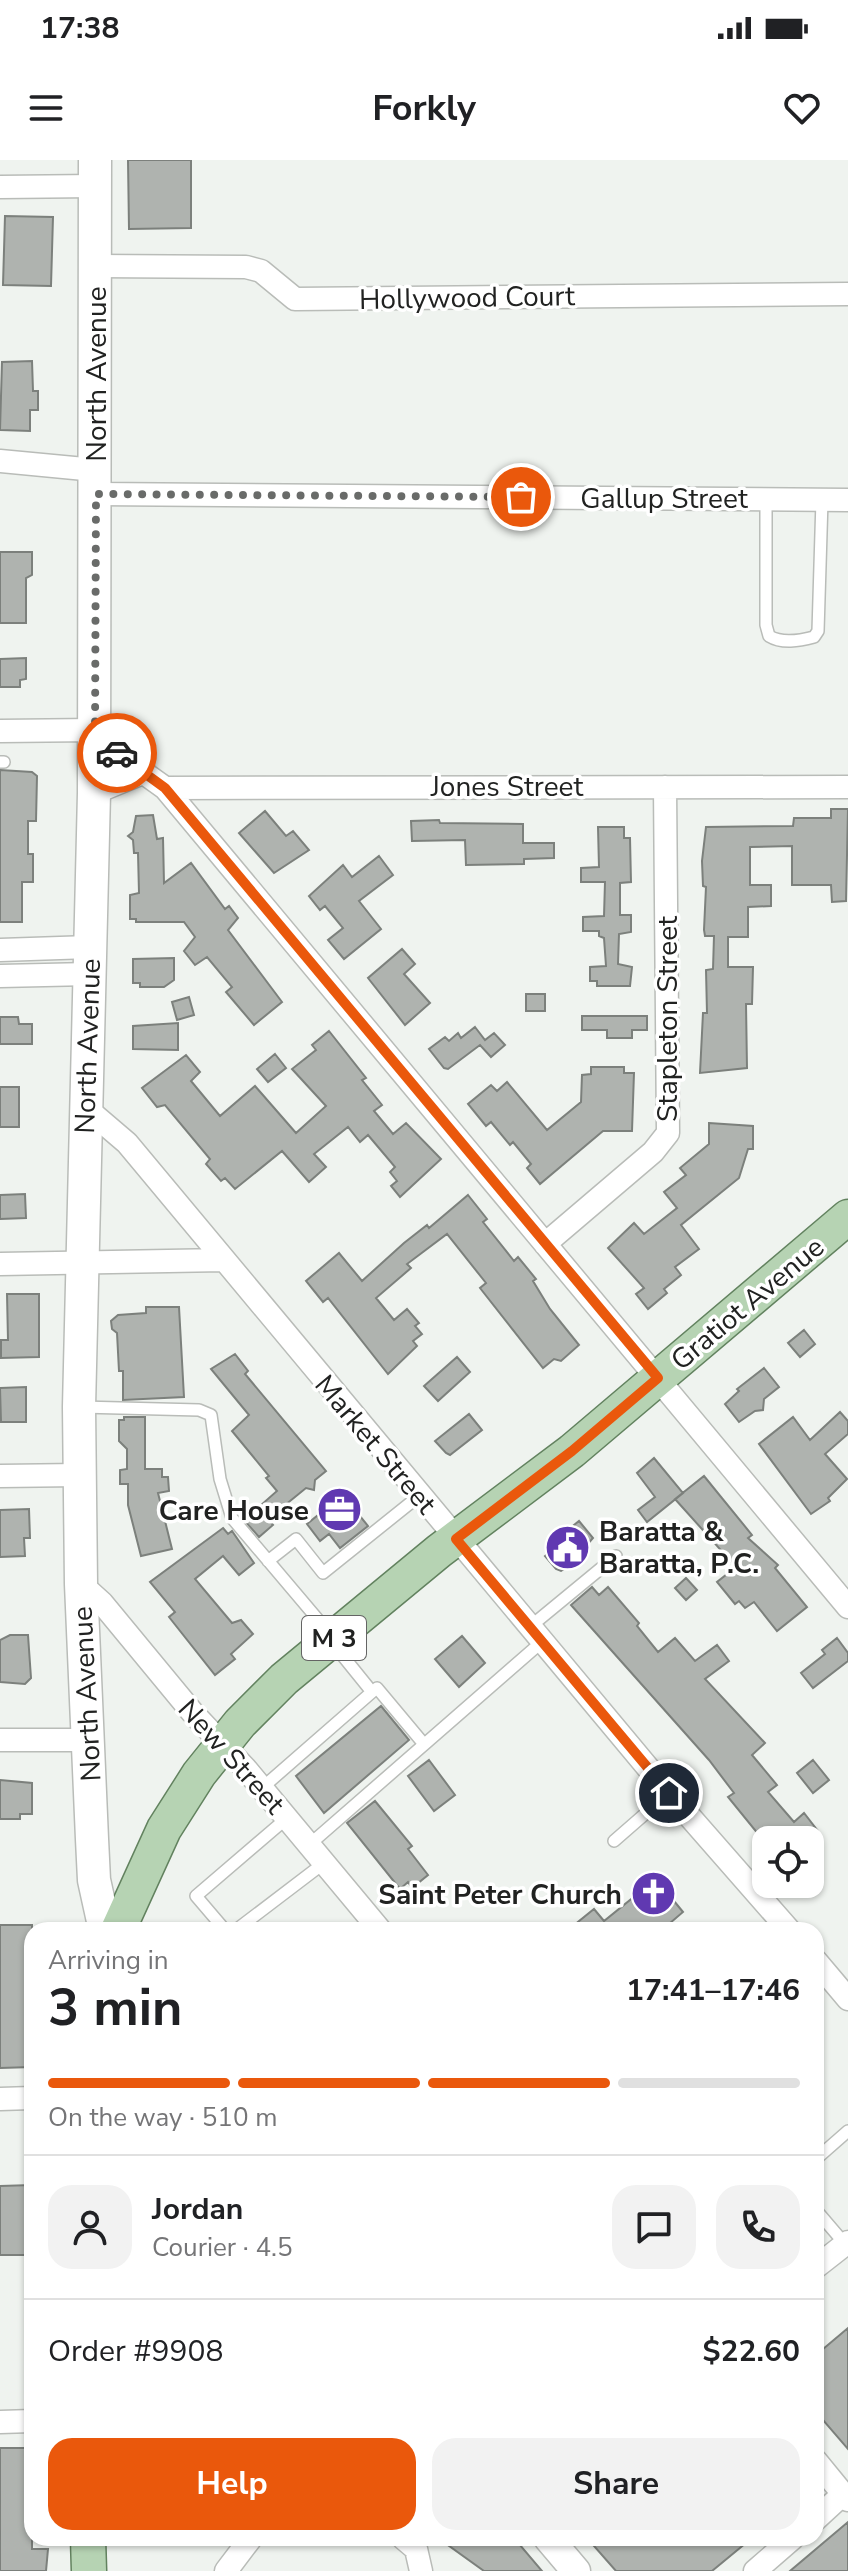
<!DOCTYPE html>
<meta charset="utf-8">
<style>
:root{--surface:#fff;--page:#f2f2f2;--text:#202124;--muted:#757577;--line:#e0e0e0;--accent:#ea580c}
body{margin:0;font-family:"Nunito Sans",sans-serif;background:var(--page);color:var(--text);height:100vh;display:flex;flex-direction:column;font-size:30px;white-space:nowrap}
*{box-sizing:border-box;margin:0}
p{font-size:26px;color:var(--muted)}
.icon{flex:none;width:44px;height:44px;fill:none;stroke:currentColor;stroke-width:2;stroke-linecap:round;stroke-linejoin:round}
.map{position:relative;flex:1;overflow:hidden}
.details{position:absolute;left:24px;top:1762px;width:800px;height:624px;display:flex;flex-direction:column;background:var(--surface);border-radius:24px;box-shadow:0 2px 6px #0004}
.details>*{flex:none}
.fabs{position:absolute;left:752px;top:1666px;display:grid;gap:16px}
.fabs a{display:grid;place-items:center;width:72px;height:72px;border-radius:16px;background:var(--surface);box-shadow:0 2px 6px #0004;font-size:40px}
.pin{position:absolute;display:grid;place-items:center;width:68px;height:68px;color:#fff;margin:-34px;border:4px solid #fff;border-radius:50%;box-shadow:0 2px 8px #0007}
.courier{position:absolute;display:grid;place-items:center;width:80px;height:80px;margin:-40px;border:6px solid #ea580c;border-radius:50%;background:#fff;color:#222;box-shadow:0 2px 10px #0007}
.headline em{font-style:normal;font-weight:700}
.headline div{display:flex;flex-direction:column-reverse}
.headline{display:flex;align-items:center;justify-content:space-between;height:136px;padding:0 24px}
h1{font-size:52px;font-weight:700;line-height:60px}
.bar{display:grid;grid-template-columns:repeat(4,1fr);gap:12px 8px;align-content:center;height:96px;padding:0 24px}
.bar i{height:10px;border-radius:6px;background:var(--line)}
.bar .on{background:var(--accent)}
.bar p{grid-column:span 4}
.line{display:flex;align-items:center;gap:20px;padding:0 24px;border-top:2px solid var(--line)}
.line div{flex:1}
.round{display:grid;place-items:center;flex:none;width:84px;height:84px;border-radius:24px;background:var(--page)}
.primary-button{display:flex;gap:16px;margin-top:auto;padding:16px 24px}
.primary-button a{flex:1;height:92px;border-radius:24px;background:var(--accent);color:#fff;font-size:32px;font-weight:700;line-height:92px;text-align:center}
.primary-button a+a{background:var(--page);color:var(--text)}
.status{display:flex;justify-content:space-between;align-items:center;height:56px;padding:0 40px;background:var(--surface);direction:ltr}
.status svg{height:22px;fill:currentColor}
header{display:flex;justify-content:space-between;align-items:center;height:104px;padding:0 24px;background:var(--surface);font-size:36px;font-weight:700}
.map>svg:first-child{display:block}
</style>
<div class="status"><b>17:38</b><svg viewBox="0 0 49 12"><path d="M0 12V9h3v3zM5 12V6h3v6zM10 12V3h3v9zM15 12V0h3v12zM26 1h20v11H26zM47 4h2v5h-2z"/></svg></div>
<header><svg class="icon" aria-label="menu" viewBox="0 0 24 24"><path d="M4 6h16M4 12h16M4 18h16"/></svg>Forkly<svg class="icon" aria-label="heart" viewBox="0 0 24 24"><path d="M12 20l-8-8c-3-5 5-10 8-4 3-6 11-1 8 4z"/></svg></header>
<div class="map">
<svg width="848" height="2411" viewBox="0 0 848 2411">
<rect width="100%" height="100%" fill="#eff3ef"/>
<path fill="#afb3af" stroke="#7c807c" stroke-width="2" d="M128,0h63v68l-62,1z
M5,56l48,1 -2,69 -48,-1z
M32,201l1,30h5v19h-8v21l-30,-1 2,-68z
M0,392h32v23l-6,3v45h-26z
M26,498v21l-6,1v7h-20v-28z
M0,610l32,2 5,4 -1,45h-8v33h5v28h-11v40h-22z
M831,649h17l-2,92 -14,1 -1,-17h-39v-39l-42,1v38h21v21l-23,1v30h-20v30h25l-1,37h-6l1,64 -47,5 3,-60h4l-1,-43 7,-1 1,-33h-9l-1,-6 2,-43 -3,-1 -1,-25 4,-34 87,-1 1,-8h37z
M265,651l21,25 7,-5 16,19 -35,23 -35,-40z
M153,655l4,24 6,-1 1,45 27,-20 34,46 4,-3 9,12 -10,12 54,72 -28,23 -28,-33 6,-5 -25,-30 -12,8 -11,-14 11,-14 -11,-15h-48v-3h-6v-24l9,-2 -1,-40h-4l-1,-13 -5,-4 5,-4 3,-16z
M439,660l1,3 83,1v19h31v15l-30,1v5l-58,1 -1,-25 -53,1 -1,-20z
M598,667h26v11h6l1,44 -11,1v32h11v17l-12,2 -1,30 14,3 -2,19h-33v-5h-7v-14l16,-1 -2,-28 -5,-2v-5h-16v-14l21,-1 1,-34h-24v-14l18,-1z
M379,696l14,19 -34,26 22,28 -37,30 -16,-19 15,-12 -18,-22 -5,4 -11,-14 34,-31 9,12z
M402,789l13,15 -11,10 26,29 -25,22 -37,-47z
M174,798v22l-10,7h-24v-4h-7v-24z
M526,834h19v17h-19z
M189,837l5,18 -17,5 -5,-18z
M582,856h65v14h-15v8h-25v-8h-25z
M0,857h18l1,7h13v20h-32z
M178,863v27l-45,-1v-23z
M475,867l10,13 9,-7 11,12 -14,12 -11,-12 -32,24 -4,-1 -15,-19 16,-12 4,4 9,-8 3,5z
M329,871l37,47 -4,2 20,25 -8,6 19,23 13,-11 35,36 -41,38 -9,-11 6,-5 -7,-9 5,-5 -27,-32 -8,7 -12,-15 -34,27 12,13 -17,15 -27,-31 -47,38 -10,-11 -4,3 -15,-17 4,-5 -45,-54 -8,2 -15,-19 44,-33 14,17 -9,9 29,35 35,-30 41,47 30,-27 -34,-37 24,-19 -4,-5z
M275,894l11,14 -18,14 -11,-13z
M591,907h33v6h10l-2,58h-29l-63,53 -13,-16 4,-4 -18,-22 -3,3 -19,-23 -5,4 -18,-22 23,-19 6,6 10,-9 40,48 34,-28 1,-27 9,-1z
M0,927h19v40h-19z
M709,963l44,3v23h-5l-9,29 -58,47 18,24 -24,18 6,8 -17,14 3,4 -19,16 -12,-15 8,-6 -36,-40 26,-25 10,11 33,-26 -13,-16 22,-17 -6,-7 29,-24z
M25,1034l1,24 -26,1v-24z
M468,1035l19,24 -4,3 31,39 4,-4 18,22 -3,2 17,28 29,36 -18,16 -7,-2 -11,9 -63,-80 6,-5 -39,-49 -40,30 4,4 -35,30 18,22 13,-11 12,14 -4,3 7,8 -9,7 4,5 -29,28 -60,-76 -5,4 -17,-21 33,-28 23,28 42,-38 23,-18 2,3z
M7,1134h32v63l-38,1v-18h7z
M146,1147h33l5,90 -61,3v-29h-4l-2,-38 -5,-4 -1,-8 7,-6 28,-2z
M804,1170l11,14 -15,13 -12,-14z
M235,1194l13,17 -3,3 81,97 -11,9 -1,10 -8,-2 -38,31 5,6 -14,12 -15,-17 33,-29 -11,-13 3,-2 -37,-45 17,-16 -38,-46z
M457,1197l13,15 -32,29 -14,-15z
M764,1208l15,19 -15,12 -1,11 -8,1 -16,11 -14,-18 14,-13 -2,-2z
M26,1227v35h-25l-1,-34z
M840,1252l8,9v13l-23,20 22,25 -19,19 2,3 -19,13 -52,-70 34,-27 17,23z
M469,1254l13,16 -32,25 -4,-2 -11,-12z
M124,1257h21v52h17v8h6l1,14 -11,2 14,56 -31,7 -13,-51v-21h-8v-14l7,-1v-20l-8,-8v-21h5z
M654,1298l29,35 -36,29 -9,-12 17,-13 -18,-24z
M704,1316l48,59 -4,3 30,27 -3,3 32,39 -30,24 -23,-29 -9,6 -6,-7 -4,3 -18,-22 19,-15 -61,-68z
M343,1335l25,31 -28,22 -11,-14 -9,7 -13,-17z
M29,1349l1,29h-6l1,18 -25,1v-47z
M579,1361l14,17 -24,28 -8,5 -5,-2 -11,-13 7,-6 -4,-4z
M223,1368l5,6 4,-3 22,32 -15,12 -16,-19 -28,23 37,44 9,-3 12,14 -22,20 4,5 -20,16 -46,-58 6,-5 -25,-30z
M686,1418l11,12 -11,10 -11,-12z
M592,1427l7,8 9,-8 31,36 -2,3 21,26 17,-14 20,23 22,-16 12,16 -24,18 60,64 -13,12 25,30 -9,7 26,30 10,-9 14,18 -11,9h-44l-35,-43 6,-4 -25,-33 -138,-155z
M28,1475l3,43 -6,6 -25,-2v-42l10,-5z
M462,1476l23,27 -26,24 -24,-28z
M837,1478l11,15v8l-35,27 -12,-15 24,-19 -3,-4z
M381,1546l28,34 -85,73 -28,-37z
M429,1600l26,35 -21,16 -26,-35z
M813,1600l16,20 -16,13 -16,-20z
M0,1620l32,3v31h-12v5h-20z
M375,1641l37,45 -4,3 20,26 -16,13 -4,-6 -8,7 -53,-66z
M656,1719l27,33 -21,18h-94l26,-21 10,12z
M0,1765h32v142l-32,1z
M32,2025v70h-32v-69z
M848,2168v121l-32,-37v-57z
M0,2288h32v101h16l-2,22h-46z
M848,2362v49h-58z
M438,2378h76l28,33h-58z
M587,2378h165l-40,33h-96z"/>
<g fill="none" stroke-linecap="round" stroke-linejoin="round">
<defs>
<path id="service" d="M766,339v126l3,11c13,8 30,5 45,1l4,-6 4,-131
M0,602h4
M81,1247l118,3 12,5 9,64 12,39 99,117
M268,1401l28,-22 27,34 96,-77
M531,1466l85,-70
M377,1528l46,55
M262,1628l110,-96 -38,-47
M614,1681l55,-48
M309,1685l235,-205
M225,1770l-29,-34 91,-78
M236,1770l88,-67
M816,1999l32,-28
M816,2050l29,34"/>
<path id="minor" d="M0,27l95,-1
M96,106l150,1 15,4 34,28 553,-5
M0,301l95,9
M96,334l752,6
M0,571l95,-1
M95,578l70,50 683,819
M165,628l683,-1
M94,633l51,-21
M0,790l90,-3
M0,816l89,-2
M86,948l41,35 542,650 120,137
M545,1084l108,-92 15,-19 -3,-346
M0,1104l224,-4
M0,1316l79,-1
M81,1424l21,19 90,109 53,56 135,162
M0,1580h88
M816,1801l32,38
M0,1939l32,-1
M816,2107l32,-25
M0,2262l32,-1
M816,2301l32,39
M816,2359l26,-24
M403,2378l13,11 5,22
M226,2411l25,-33
M755,2411l38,-33"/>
<path id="tertiary" d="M548,2378l28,33"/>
<path id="secondary" d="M95,0l-1,633 -15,614 2,177 11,255 2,41 11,50"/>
<path id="primary" d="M118,1770l46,-101 35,-55 41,-51 44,-44 155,-128 133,-100 276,-234
M88,2378l1,33"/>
</defs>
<use href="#service" stroke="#b9bcb8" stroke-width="14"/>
<use href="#minor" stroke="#b9bcb8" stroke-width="25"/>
<use href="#tertiary" stroke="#b9bcb8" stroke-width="31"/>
<use href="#secondary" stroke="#b9bcb8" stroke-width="35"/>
<use href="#primary" stroke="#62825f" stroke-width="37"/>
<use href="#service" stroke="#fff" stroke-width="11"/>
<use href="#minor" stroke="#fff" stroke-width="22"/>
<use href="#tertiary" stroke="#fff" stroke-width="28"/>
<use href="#secondary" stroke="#fff" stroke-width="32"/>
<use href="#primary" stroke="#b6d3b3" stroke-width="34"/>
</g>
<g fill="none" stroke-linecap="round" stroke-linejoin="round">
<path stroke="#696b69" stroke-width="8" stroke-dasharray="0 14.4" d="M117,593l-22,-15 1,-244 425,3"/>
<path stroke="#ea580c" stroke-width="10" d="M117,593l48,35 493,590 -86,73 -116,88 213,254"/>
</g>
<defs>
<symbol id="office-disc" viewBox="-11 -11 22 22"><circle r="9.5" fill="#6039b1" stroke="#fff"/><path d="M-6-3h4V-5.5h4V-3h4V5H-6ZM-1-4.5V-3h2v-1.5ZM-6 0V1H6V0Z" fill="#fff"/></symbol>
<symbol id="civic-disc" viewBox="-11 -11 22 22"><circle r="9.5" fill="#6039b1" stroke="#fff"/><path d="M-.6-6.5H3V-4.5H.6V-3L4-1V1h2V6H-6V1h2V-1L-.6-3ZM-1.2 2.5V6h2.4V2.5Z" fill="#fff"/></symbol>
<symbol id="church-disc" viewBox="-11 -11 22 22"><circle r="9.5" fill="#6039b1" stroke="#fff"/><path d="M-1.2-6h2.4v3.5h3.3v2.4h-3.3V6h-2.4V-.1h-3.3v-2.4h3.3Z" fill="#fff"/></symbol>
</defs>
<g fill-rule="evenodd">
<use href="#office-disc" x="314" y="1324" width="51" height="51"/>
<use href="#civic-disc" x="542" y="1362" width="51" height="51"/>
<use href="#church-disc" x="628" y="1708" width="51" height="51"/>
</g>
<g text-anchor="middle" stroke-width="7" stroke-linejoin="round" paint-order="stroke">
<rect fill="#fff" stroke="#646464" stroke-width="2" x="302" y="1456" width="64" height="44" rx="6"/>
<g font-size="26" font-weight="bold" fill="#212221">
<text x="334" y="1487">M 3</text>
</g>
<g font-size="28" fill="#212221" stroke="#fff">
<text transform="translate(467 137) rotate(-1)" y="10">Hollywood Court</text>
<text transform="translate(96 214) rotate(-90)" y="10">North Avenue</text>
<text x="664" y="348">Gallup Street</text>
<text x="507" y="636">Jones Street</text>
<text transform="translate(667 859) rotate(-90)" y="10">Stapleton Street</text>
<text transform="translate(87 886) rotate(-88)" y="10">North Avenue</text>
<text transform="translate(747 1143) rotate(-40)" y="10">Gratiot Avenue</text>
<text transform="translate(376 1284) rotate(50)" y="10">Market Street</text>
<text transform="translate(86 1534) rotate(-93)" y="10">North Avenue</text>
<text transform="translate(232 1596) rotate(48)" y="10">New Street</text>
</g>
<g font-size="28" font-weight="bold" fill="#212221" stroke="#fff" text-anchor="end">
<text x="309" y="1360">Care House</text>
<text x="599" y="1381" text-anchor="start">Baratta &amp;<tspan x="599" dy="32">Baratta, P.C.</tspan></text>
<text x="622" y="1744">Saint Peter Church</text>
</g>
</g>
</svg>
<div class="fabs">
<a><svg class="icon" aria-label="locate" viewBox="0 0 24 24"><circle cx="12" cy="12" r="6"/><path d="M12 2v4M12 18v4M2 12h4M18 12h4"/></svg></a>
</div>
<div class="pin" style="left:521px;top:337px;background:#ea580c"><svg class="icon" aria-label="bag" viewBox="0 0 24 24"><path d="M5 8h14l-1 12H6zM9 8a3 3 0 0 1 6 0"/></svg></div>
<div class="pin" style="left:669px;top:1633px;background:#1f2937"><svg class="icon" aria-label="home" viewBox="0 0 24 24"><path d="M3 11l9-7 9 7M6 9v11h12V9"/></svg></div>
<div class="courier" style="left:117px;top:593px"><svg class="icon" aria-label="car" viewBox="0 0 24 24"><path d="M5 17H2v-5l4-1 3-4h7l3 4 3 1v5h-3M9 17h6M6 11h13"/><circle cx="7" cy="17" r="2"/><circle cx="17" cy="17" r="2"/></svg></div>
<section class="details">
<div class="headline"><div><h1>3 min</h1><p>Arriving in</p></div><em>17:41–17:46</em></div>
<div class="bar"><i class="on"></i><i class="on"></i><i class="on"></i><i></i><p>On the way · 510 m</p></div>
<div class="line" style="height:144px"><a class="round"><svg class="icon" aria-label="person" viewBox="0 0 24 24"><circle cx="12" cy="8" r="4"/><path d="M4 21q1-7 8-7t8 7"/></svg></a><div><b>Jordan</b><p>Courier · 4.5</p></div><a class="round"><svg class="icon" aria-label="chat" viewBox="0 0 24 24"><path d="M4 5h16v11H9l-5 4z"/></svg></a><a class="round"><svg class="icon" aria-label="phone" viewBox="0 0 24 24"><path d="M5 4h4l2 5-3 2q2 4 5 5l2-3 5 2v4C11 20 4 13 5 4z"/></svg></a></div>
<div class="line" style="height:104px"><div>Order #9908</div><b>$22.60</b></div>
<div class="primary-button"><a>Help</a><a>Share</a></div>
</section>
</div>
